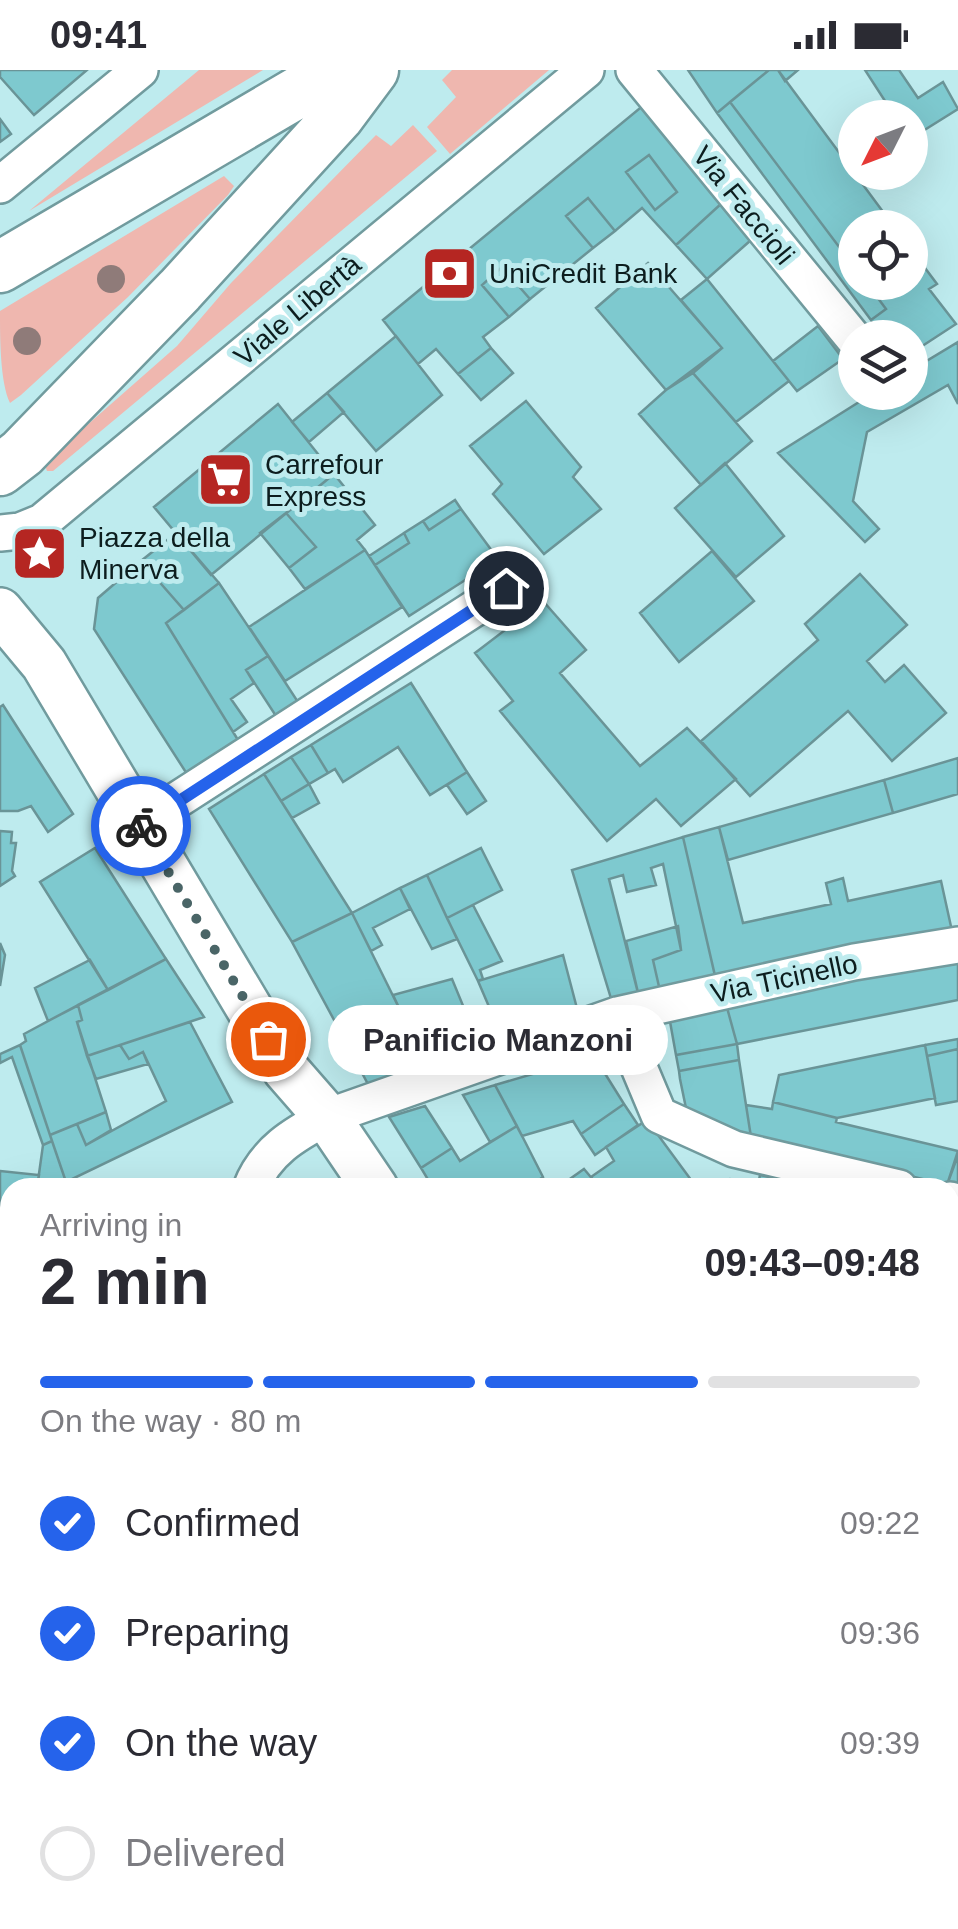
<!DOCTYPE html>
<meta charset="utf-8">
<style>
:root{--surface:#fff;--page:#f2f2f3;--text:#2b2b33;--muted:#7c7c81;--line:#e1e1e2;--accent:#2563eb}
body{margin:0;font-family:Arial,sans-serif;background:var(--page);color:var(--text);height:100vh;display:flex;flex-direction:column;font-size:38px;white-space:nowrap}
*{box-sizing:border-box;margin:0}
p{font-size:32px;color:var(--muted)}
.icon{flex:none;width:55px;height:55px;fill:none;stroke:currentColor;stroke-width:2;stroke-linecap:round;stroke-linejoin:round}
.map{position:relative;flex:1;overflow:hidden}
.sheet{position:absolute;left:0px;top:1108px;width:960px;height:752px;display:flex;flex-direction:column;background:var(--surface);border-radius:30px 30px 0 0;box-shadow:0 10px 40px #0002}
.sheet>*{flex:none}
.needle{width:65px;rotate:228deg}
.tools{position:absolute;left:838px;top:30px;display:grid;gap:20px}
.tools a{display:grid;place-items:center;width:90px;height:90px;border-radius:50%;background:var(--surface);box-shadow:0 10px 40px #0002;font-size:50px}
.pin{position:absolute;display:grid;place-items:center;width:85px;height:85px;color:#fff;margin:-42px;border:5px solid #fff;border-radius:50%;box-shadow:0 2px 10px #0007}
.courier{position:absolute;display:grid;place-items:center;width:100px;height:100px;margin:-50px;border:8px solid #2563eb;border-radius:50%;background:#fff;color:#222;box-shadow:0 2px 12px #0007}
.bubble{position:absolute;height:70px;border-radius:35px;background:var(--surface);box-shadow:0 10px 40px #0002;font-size:32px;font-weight:700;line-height:70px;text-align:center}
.headline em{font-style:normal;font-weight:700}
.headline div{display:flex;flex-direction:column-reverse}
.headline{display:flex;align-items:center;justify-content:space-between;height:170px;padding:0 40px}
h1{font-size:65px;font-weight:700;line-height:75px}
.bar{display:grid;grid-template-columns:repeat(4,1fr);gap:15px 10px;align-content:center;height:120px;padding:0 40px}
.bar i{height:12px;border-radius:8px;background:var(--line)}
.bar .active{background:var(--accent)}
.bar p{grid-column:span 4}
ol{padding:0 40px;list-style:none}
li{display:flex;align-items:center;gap:30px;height:110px}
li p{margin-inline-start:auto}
li .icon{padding:10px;border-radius:50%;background:var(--accent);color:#fff;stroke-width:4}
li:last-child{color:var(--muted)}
li i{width:55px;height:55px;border:5px solid var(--line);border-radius:50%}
.status{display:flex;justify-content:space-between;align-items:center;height:70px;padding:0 50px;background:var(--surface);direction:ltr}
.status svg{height:28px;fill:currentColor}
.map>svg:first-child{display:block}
</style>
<div class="status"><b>09:41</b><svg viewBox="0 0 49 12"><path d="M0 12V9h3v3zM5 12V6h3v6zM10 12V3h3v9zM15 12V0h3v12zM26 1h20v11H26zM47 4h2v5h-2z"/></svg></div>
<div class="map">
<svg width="958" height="1859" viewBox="0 0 958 1859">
<rect width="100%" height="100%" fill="#beebee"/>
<path fill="#aadfe3" d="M0,1831l10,1v18h163l44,9h-217z"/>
<path fill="#efb7af" d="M199,0h64l-234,141z
M452,0h97l-99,84 -23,-27 29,-30 -14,-17z
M413,55l24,26 -384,320h-6l-3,-8 133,-117 54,-63 145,-148 15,11z
M224,106l10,10 -6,9 -100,102 -107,98 -11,8c-10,-21 -10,-65 -10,-92z
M8,1437l2,84 -10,25v-103l4,1z"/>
<path fill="#7ec9cf" stroke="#6a9497" stroke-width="2.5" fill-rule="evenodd" d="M0,0h87l-53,45 -34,-38z
M688,0h81l-52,43z
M769,0h9l117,158h-40v40l-125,-166z
M778,0h20l-13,11z
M865,0h34l19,28 25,-16 15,27 -48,30v-21h-14z
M730,32l125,166v14h11l20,27 -15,11 -154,-207z
M645,34l77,99 -46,42 -34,-37 -27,23 -27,-33 -22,18 27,32 -63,51 -28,-32 -20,18 27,32 -26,20 8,11 -33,26 -22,-25 -18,15 -35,-44zM649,85l28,37 -22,18 -29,-38z
M0,49l11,15 -11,8z
M649,85l28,37 -22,18 -29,-38z
M588,128l27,33 -22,17 -27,-32z
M722,133l29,37 -44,39 -31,-34z
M910,178l27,36 -8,5 27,35 -46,30v-16h-25l-14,-18 15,-11 -20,-27h44z
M648,193l74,85 -56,42 -70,-82z
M502,197l28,32 -21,18 -27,-32z
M707,209l82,102 -53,41 -43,-49 29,-25 -41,-48z
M818,256l25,33 -46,32 -24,-30z
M396,266l46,59 -66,56 -49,-58z
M958,272v62l-10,-19 -81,47 -14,69 26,28 -14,13 -87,-89 97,-61h35v-21z
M491,278l22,25 -32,27 -23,-26z
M693,303l59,68 -51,44 -62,-71 27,-24z
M327,323l17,19 -35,30 -17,-20z
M526,331l55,66 -8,10 28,32 -57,45 -51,-60 9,-10 -32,-38z
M278,334l56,70 -123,101 -57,-68z
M725,393l59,73 -48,41 -61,-69z
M334,404l41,51 -18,15 8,10 -60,39 -16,-21 27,-21 -30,-34z
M455,430l6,9 -32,21 -6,-9z
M461,439l37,50 -89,57 -34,-51 34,-22 -5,-10 19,-12 6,9z
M286,443l30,34 -27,21 -29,-35z
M176,463l43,50 -35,27 -43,-49z
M404,463l5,10 -34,22 -6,-9z
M365,480l37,57 -117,74 -36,-54z
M712,481l42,50 -75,61 -39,-49z
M141,491l43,49 -18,13 72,117 -51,34 -93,-145 4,-31z
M860,504l47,51 -40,36 18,21 19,-17 42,48 -54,48 -44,-50 -98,85 -49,-55 117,-101 -13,-16z
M219,513l49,73 -22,14 8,13 -23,16 16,23 -14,10 -67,-109z
M543,531l43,49 -26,23 80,93 47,-38 49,51 -55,47 -25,-27 -49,42 -107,-130 13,-10 -38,-48z
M268,586l30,46 -22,14 -30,-46z
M411,613l56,89 -37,23 -32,-48 -55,35 -8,-13 -7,4 -17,-28z
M3,635l70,109 -25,18 -17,-26 -13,5h-18v-104z
M311,675l17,28 -19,11 -18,-27z
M291,687l18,27 -28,17 -17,-27z
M958,688v36l-65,19 -9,-33z
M467,702l19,29 -19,13 -20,-29z
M264,704l88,139 -60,29 -83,-133z
M884,710l9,33 -165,47 -9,-33z
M309,714l10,19 -27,15 -11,-17z
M719,757l24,96 88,-19 -5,-21 17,-5 5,23 93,-20 11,50 -236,49 -33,-143z
M0,761l12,1 -1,11h5l-4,28 3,5 -15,10z
M683,767l32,139 -55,15 -7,-31 28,-10 -18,-86 -12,4 5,17 -29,7 -4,-17 -14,4 30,118 -26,8 -41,-135z
M95,778l71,111 -58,31 -68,-108z
M481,778l21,42 -55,28 -20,-43z
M427,805l30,64 -25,10 -32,-61z
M400,818l10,21 -37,19 9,17 -11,6 -19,-38z
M473,835l29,56 -22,9 3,9 -5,2 -31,-63z
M352,843l49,99 -54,32 -55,-102z
M678,856l3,24 -28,10 7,31 -21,6 -13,-56z
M0,873l5,12 -5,31z
M563,885l16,61 -77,21 -24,-56z
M958,887v43l-221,44 -11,-40z
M166,889l38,58 -117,39 -10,-34 5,-2 -4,-15z
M90,890l18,30 -60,31 -13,-33z
M452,909l12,29 -63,4 -8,-17z
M726,934l11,40 -61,11 -7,-39z
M78,935l4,15 -5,2 29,90 -56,23 -30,-90 6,-4 -2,-7z
M464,938l16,39 -22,8 -15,-30 -31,12 13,29 -26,9 -10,-18 -27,16 -15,-29 54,-32z
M190,952l42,80 -166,80 -16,-47 27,-11 9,21 80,-44 -23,-49 -14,7 -9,-14z
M443,955l15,30 -33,11 -13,-29z
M958,969v10l-31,7 -2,-11z
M737,974l2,16 -60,11 -3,-16z
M20,975l32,96 -9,4 -31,-88 -12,6v-9z
M120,975l9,14 14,-7 5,12 -52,15 -9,-23z
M925,975l10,53 -98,20 -64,-16 6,-27z
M958,979v52l-22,4 -9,-49z
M594,986l30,48 -43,30 -8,-13 -51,15 -27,-51z
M389,987l10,18 -30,11 -7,-13z
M739,990l7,45 5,32 -64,-24 -7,-34 -1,-8z
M495,1015l22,41 -27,16 -27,-47z
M773,1032l64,16 -1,4 122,29 -11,34 -196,-48 -5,-32 26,4z
M624,1034l14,21 -43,30 -14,-21z
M425,1036l27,42 -31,20 -32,-51z
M106,1042l5,18 -25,15 -9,-21z
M647,1050l50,68h-97l-9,-11 23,-16 -8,-14z
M517,1056l26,51 -16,11h-94l-12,-20 31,-20 8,13z
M52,1071l14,41 2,6h-31l6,-43z
M958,1085v33l-11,-3z
M584,1099l16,19 -40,-2z
M0,1101l39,4 -2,13h-27v43l-10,-2z
M760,1105l10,2 -3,11h-51l14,-9 28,6z
M770,1107l46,11h-49z
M950,1148l8,2v36l-8,-3z
M958,1231v34l-8,5v-34z
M0,1264l10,5v72l-10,-4z
M958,1265v69l-8,5v-69z
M958,1334v38l-8,5v-38z
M958,1372v55l-8,-12v-38z
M955,1423l3,21 -8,5v-22z
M958,1444v26l-8,5v-26z
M958,1571v28l-8,4v-28z
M958,1599v48l-8,5v-49z
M1,1689l9,1v45l-10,-2z
M0,1787l10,1v44l-10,-1z
M363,1850h126l-2,9h-126z
M489,1850h82l12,2 -1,7h-95z
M655,1850h60l-2,9h-59z"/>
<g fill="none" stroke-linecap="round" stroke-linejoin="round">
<path stroke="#9ac2c4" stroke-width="28" stroke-dasharray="28 14" stroke-linecap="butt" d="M950,1359l8,-5"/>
<defs>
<path id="minor" d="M634,0l221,270
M0,115l140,-115
M0,463l20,-2 22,-9 544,-452
M140,754l366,-236
M617,945l42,100 75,34 165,39
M251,1118c14,-37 44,-54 76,-71l290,-102 237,-53 104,-17
M950,1130l8,2
M0,1377l10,5
M0,1649l10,-7
M950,1822l8,-5
M890,1859l14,-9"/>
<path id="tertiary" d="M0,541l44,53 242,406 41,47 48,71
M837,1850l5,9"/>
<path id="secondary" d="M0,197l336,-197
M0,400l22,-17 158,-163 158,-173 35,-47"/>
</defs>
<use href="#minor" stroke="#719b9e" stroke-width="40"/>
<use href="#tertiary" stroke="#719b9e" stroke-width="50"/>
<use href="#secondary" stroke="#719b9e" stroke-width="55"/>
<use href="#minor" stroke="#fff" stroke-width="35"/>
<use href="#tertiary" stroke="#fff" stroke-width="45"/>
<use href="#secondary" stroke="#fff" stroke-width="50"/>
<defs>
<path id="rail" d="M0,1858l6,1"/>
</defs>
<use href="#rail" stroke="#607e80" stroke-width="11"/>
<use href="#rail" stroke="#beebee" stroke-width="8" stroke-dasharray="22" stroke-linecap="butt"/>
</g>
<g fill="#8f7b79">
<circle cx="111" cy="209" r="14"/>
<circle cx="27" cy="271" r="14"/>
</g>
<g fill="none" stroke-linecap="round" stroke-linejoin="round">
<path stroke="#4a6567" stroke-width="10" stroke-dasharray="0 18" d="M141,756l127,213"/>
<path stroke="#2563eb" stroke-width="12" d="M141,756l365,-238"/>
</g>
<defs>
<symbol id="bank-square" viewBox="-11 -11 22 22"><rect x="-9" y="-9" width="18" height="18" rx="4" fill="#b52622" stroke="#beebee"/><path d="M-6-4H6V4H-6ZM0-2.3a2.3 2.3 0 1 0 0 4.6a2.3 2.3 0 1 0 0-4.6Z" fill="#fff"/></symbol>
<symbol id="supermarket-square" viewBox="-11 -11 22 22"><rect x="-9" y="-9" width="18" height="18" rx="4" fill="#b52622" stroke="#beebee"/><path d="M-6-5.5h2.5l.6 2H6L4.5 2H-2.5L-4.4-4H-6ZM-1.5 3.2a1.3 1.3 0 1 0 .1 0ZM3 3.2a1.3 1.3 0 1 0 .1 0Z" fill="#fff"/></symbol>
<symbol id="sight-square" viewBox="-11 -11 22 22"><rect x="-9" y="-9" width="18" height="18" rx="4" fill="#b52622" stroke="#beebee"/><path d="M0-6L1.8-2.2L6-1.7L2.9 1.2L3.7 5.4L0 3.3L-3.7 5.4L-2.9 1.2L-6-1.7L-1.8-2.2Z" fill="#fff"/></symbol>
</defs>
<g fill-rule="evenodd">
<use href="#bank-square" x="418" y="172" width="63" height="63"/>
<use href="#supermarket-square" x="194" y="378" width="63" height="63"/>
<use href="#sight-square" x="8" y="452" width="63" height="63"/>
</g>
<g text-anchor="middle" stroke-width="10" stroke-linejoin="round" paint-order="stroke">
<g font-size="28" fill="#0c1d1e" stroke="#beebee">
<text transform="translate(744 135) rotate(51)" y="10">Via Faccioli</text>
<text transform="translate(297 240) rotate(-40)" y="10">Viale Libertà</text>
<text transform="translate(784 908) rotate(-12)" y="10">Via Ticinello</text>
</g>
<g font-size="28" fill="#0c1d1e" stroke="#beebee" text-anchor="start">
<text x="489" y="213">UniCredit Bank</text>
<text x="265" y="404">Carrefour<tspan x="265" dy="32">Express</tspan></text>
<text x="79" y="477">Piazza della<tspan x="79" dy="32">Minerva</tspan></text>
</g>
</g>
</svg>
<div class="tools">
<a><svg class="needle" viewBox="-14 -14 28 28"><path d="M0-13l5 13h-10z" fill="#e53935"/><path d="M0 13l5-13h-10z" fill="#7c7c81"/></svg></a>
<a><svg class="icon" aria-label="locate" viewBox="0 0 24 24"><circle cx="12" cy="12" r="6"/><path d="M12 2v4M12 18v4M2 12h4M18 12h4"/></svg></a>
<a><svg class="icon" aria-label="layers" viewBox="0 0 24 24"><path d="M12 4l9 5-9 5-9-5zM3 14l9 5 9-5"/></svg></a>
</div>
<div class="pin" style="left:268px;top:969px;background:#ea580c"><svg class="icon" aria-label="bag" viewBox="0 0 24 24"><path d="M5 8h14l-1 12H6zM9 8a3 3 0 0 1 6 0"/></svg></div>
<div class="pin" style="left:506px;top:518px;background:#1f2937"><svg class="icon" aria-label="home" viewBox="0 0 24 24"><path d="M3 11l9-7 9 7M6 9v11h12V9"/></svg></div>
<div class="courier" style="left:141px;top:756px"><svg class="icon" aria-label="bike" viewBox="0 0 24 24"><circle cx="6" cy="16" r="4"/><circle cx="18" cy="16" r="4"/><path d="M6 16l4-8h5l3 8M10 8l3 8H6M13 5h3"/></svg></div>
<div class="bubble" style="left:328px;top:935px;width:340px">Panificio Manzoni</div>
<section class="sheet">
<div class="headline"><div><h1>2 min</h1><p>Arriving in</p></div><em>09:43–09:48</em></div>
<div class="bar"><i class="active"></i><i class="active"></i><i class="active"></i><i></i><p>On the way · 80 m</p></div>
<ol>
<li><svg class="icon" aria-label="check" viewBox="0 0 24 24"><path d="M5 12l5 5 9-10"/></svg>Confirmed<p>09:22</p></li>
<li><svg class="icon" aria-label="check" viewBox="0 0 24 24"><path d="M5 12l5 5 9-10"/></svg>Preparing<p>09:36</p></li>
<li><svg class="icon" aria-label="check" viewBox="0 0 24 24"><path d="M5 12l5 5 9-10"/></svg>On the way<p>09:39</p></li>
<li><i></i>Delivered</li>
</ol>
</section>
</div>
